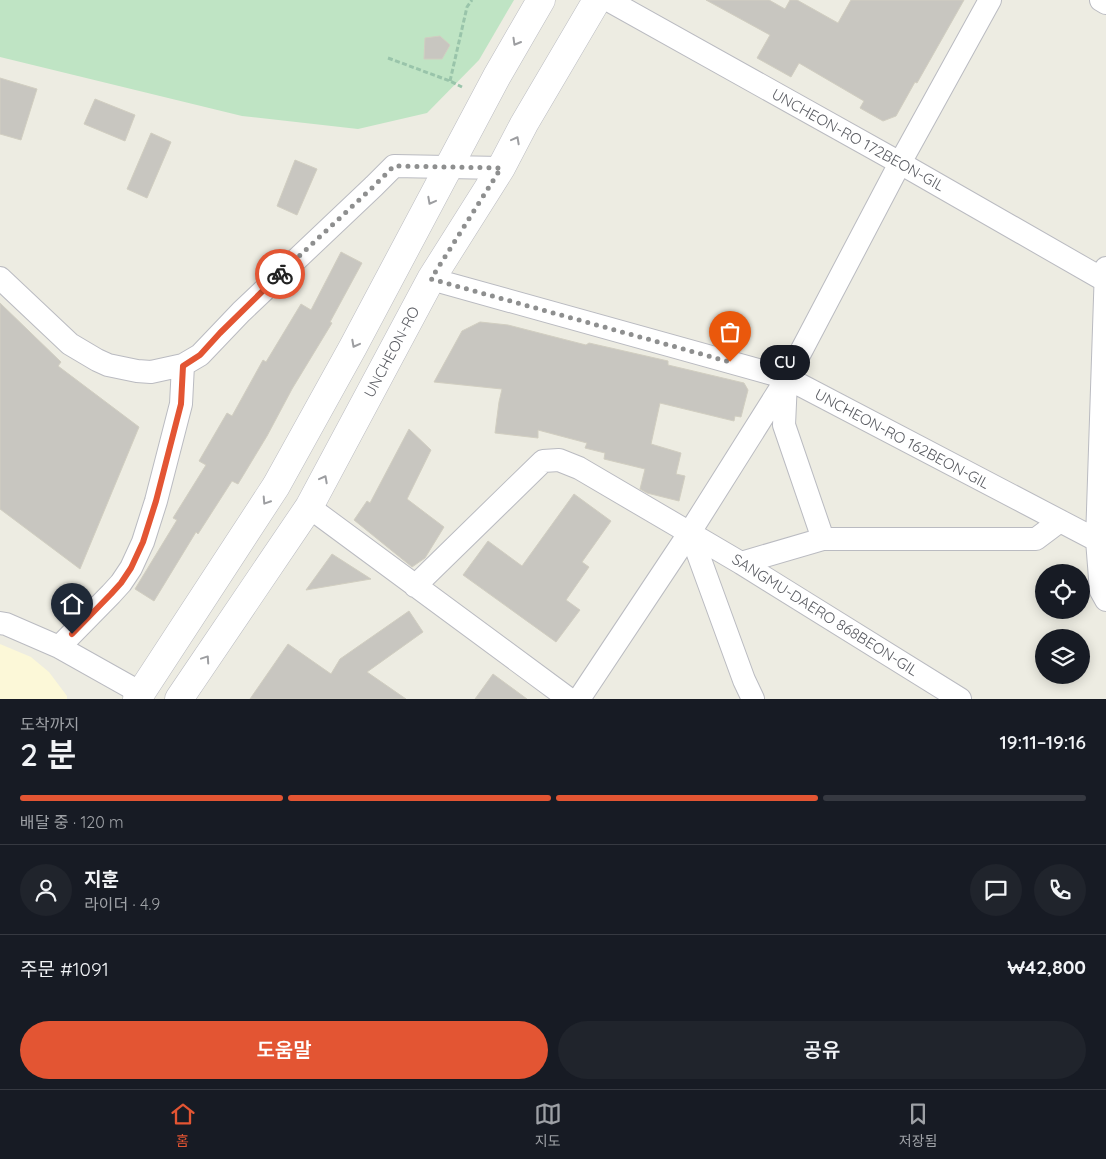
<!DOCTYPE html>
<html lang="ko">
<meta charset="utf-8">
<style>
:root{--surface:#171b24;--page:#20242c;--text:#f1f3f6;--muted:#9ea1a6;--line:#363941;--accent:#e35533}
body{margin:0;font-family:Quicksand,"Noto Sans KR",sans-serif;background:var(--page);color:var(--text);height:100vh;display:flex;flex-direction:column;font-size:19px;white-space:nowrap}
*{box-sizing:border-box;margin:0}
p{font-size:16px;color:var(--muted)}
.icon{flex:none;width:28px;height:28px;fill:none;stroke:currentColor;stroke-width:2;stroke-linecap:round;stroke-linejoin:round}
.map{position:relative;height:699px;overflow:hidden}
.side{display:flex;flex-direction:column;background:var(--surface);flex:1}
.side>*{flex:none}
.fabs{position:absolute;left:1035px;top:564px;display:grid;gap:10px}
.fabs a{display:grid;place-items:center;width:55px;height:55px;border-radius:50%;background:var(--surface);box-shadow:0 2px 12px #0003;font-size:25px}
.pin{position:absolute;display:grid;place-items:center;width:42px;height:42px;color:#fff;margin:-51px -21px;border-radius:50% 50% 50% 0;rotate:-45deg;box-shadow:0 0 5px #0007}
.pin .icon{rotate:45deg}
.courier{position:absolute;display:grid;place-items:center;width:50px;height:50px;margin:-25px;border:4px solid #e35533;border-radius:50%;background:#fff;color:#222;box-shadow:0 1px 6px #0007}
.bubble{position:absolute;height:35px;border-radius:18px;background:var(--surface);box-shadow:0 2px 12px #0003;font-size:16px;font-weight:600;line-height:35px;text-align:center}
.headline em{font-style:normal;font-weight:600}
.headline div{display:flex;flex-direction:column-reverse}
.headline{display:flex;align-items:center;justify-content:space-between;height:85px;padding:0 20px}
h1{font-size:32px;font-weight:600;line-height:38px}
.bar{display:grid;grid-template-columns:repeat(4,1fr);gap:8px 5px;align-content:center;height:60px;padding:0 20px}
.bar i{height:6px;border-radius:4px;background:var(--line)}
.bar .active{background:var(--accent)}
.bar p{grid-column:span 4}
.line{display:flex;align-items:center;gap:12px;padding:0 20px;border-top:1px solid var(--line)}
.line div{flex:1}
.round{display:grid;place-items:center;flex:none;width:52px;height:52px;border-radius:26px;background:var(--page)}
.cta{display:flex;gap:10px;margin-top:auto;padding:10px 20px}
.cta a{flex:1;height:58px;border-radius:30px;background:var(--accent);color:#fff;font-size:20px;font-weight:600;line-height:58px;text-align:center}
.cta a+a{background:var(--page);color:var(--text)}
.menu{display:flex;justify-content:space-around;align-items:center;height:70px;border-top:1px solid var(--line);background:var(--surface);font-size:14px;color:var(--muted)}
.menu a{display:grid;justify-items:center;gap:2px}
.menu .active{color:var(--accent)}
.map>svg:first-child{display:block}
</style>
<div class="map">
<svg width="1106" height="699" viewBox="0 0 1106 699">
<rect width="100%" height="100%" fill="#edece2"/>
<path fill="#fcf8d8" d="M0,644l31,13 18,15 18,24v3h-67z"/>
<path fill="#bfe4c4" d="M0,0h514l-35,60 -52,53 -69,16 -116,-13 -242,-59z"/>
<path fill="#c8c6c0" stroke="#d1cec1" d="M706,0h63l16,9 5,-9h7l41,23 13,-23h113l-47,83 -2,-1 -19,34 -13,5 -23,-13 4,-7 -65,-38 -8,14 -34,-19 13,-23z
M440,36l10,9 -8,14h-18l1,-21z
M0,78l37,11 -16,51 -21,-6z
M95,99l40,16 -10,26 -41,-17z
M151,133l20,9 -24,56 -20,-9z
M295,160l22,9 -20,46 -20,-9z
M341,252l21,11 -32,59 2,1 -40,66 -25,47 -29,48 -6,-3 -34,53 -2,-2 -42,69 -19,-12 42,-69 -4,-2 33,-53 -7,-4 28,-48 5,3 31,-56 3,2 35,-58 10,6z
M0,303l61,59 -3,4 81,61 -59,142 -80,-60z
M480,322l28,3 78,20 3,-2 79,18v4l76,18 4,7 -7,27 -6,-1 -1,5 -74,-18 -9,41 30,9 -5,21 9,2 -6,25 -32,-8 -7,-4 5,-20 -41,-10 1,-6 -20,-5 2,-5 -49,-13v8l-43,-5 4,-31 3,-13 -68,-7 28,-51z
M409,429l22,21 -24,49 37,28 -19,31 -13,9 -58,-47 13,-19 3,2z
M574,494l37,27 -29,41 7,5 -23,33 14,10 -24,32 -93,-67 25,-34 34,25z
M332,554l39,25 -65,11z
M409,611l14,21 -56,40 39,27h-156l38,-55 43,30 9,-15z
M493,674l34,25h-52z"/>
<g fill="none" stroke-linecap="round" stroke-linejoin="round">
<defs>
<path id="minor" d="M608,0l292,163 206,118
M1101,0l5,3
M1106,268l-9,272 4,51 5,9
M0,278l70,66 27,16 11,5 29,6 14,1 32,-7 17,-10 41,-43 133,-126 20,-20 107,2
M431,279l356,99 319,167
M786,381l-2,44 39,114
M309,507l260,192
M690,532l54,148 9,19
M741,563l82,-24h213l24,-18
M415,586l128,-125 16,-1 20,8 162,95 219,136
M0,623l6,1 53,23 82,46
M59,647l52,-53 10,-11 10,-15 12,-26 13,-41 25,-97 2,-39
M579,699l111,-167 97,-154 113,-215 90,-163"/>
<path id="tertiary" d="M137,699l139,-213 77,-139 144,-271 44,-76
M179,699l130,-192 122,-228 70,-111 23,-44 73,-124"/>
</defs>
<use href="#minor" stroke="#babbc1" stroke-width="24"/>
<use href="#tertiary" stroke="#babbc1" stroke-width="29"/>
<path stroke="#99c4aa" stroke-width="3" stroke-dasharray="5 2.5" stroke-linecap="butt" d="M388,58l62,23 12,6
M450,81l17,-74 5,-7"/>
<use href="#minor" stroke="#fff" stroke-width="22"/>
<use href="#tertiary" stroke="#fff" stroke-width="28"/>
</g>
<defs><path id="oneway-chevron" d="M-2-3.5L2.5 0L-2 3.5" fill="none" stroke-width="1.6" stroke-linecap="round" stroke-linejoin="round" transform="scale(1.25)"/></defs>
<g stroke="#9d9ea1">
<use href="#oneway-chevron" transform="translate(516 42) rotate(120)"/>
<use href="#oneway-chevron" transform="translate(516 140) rotate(-62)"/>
<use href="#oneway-chevron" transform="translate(431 201) rotate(118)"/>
<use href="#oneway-chevron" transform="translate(355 344) rotate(118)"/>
<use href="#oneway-chevron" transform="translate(324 479) rotate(-62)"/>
<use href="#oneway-chevron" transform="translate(266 501) rotate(123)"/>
<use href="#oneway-chevron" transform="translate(206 659) rotate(-56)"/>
</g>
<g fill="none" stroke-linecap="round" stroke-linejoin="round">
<path stroke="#8e8f8f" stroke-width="5" stroke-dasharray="0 9" d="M280,274l94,-88 20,-20 107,2 -70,111 299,83"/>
<path stroke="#e35533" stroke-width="6" d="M72,634l39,-40 10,-11 10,-15 12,-26 13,-41 25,-97 2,-38 17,-11 20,-22 60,-59"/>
</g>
<g text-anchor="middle" stroke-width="4.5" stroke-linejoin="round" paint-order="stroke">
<g font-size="15" fill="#5b5d63" stroke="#fff">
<text transform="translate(858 140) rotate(29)" y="5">UNCHEON-RO 172BEON-GIL</text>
<text transform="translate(392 352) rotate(-62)" y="5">UNCHEON-RO</text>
<text transform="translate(902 439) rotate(28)" y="5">UNCHEON-RO 162BEON-GIL</text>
<text transform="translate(825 615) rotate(32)" y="5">SANGMU-DAERO 868BEON-GIL</text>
</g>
</g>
</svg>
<div class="fabs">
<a><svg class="icon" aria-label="locate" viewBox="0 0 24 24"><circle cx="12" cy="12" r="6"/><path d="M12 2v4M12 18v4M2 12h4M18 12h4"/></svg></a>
<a><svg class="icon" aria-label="layers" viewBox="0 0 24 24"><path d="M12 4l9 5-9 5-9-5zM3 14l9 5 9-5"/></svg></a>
</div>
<div class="pin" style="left:730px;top:362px;background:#ea580c"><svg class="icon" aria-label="bag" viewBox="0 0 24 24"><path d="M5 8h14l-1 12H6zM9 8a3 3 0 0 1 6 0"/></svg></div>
<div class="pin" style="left:72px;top:634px;background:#1f2937"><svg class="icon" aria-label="home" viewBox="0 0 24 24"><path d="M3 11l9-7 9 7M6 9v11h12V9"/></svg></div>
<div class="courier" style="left:280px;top:274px"><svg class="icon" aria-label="bike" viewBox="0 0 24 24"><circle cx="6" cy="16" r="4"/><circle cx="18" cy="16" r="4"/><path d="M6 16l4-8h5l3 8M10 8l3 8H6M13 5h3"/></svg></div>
<div class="bubble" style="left:760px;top:345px;width:50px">CU</div>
</div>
<section class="side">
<div class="headline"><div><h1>2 분</h1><p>도착까지</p></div><em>19:11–19:16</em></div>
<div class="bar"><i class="active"></i><i class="active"></i><i class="active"></i><i></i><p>배달 중 · 120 m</p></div>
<div class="line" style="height:90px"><a class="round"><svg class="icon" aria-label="person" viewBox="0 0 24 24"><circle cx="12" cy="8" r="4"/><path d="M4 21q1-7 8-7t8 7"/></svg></a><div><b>지훈</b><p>라이더 · 4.9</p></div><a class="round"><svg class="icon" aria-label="chat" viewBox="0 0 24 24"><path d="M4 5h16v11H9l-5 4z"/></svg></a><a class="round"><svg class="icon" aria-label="phone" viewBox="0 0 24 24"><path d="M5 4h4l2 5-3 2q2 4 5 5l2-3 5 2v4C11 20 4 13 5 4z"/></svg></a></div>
<div class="line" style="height:65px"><div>주문 #1091</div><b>₩42,800</b></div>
<div class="cta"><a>도움말</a><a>공유</a></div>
</section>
<nav class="menu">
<a class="active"><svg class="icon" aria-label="home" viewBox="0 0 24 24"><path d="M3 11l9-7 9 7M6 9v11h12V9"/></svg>홈</a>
<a><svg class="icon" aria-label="map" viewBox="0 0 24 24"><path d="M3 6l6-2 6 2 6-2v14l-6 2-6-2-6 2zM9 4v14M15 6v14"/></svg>지도</a>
<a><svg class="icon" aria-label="saved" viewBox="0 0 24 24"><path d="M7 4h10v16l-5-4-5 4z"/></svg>저장됨</a>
</nav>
